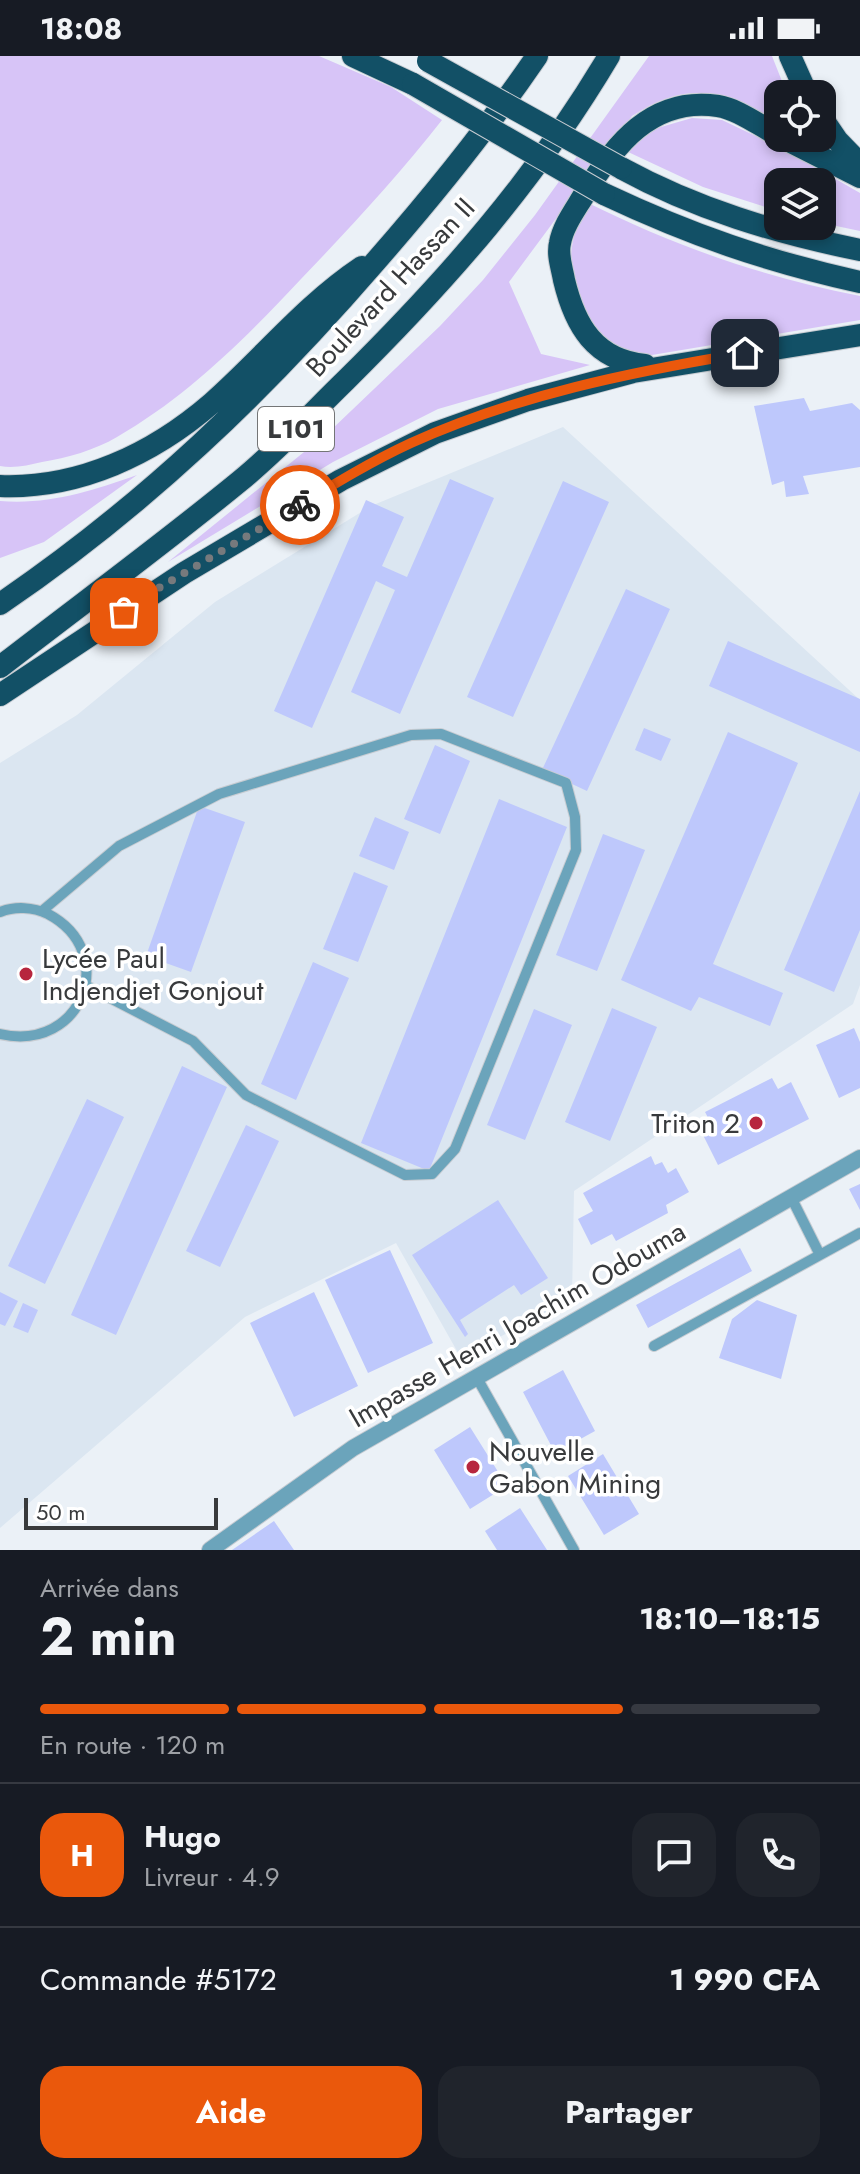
<!DOCTYPE html>
<html lang="fr">
<meta charset="utf-8">
<style>
:root{--surface:#171b24;--page:#20242c;--text:#f1f3f6;--muted:#9ea1a6;--line:#363941;--accent:#ea580c}
body{margin:0;font-family:Jost,sans-serif;background:var(--page);color:var(--text);height:100vh;display:flex;flex-direction:column;font-size:30px;white-space:nowrap}
*{box-sizing:border-box;margin:0}
p{font-size:26px;color:var(--muted)}
.icon{flex:none;width:44px;height:44px;fill:none;stroke:currentColor;stroke-width:2;stroke-linecap:round;stroke-linejoin:round}
.map{position:relative;height:1494px;overflow:hidden}
.drawer{display:flex;flex-direction:column;background:var(--surface);flex:1}
.drawer>*{flex:none}
.buttons{position:absolute;left:764px;top:24px;display:grid;gap:16px}
.buttons a{display:grid;place-items:center;width:72px;height:72px;border-radius:16px;background:var(--surface);box-shadow:0 4px 12px #0003;font-size:40px}
.scale{position:absolute;left:24px;bottom:20px;width:194px;box-sizing:border-box;padding-left:8px;border:4px solid #383a3c;border-top:0;font-size:22px;line-height:28px;white-space:nowrap;color:#383a3c;-webkit-text-stroke:6px #fff;paint-order:stroke}
.pin{position:absolute;display:grid;place-items:center;width:68px;height:68px;color:#fff;margin:-34px;border-radius:16px;box-shadow:0 4px 12px #0006}
.courier{position:absolute;display:grid;place-items:center;width:80px;height:80px;margin:-40px;border:6px solid #ea580c;border-radius:50%;background:#fff;color:#222;box-shadow:0 2px 10px #0007}
.head em{font-style:normal;font-weight:700}
.head div{display:flex;flex-direction:column-reverse}
.head{display:flex;align-items:center;justify-content:space-between;height:136px;padding:0 40px}
h1{font-size:52px;font-weight:700;line-height:60px}
.bar{display:grid;grid-template-columns:repeat(4,1fr);gap:12px 8px;align-content:center;height:96px;padding:0 40px}
.bar i{height:10px;border-radius:6px;background:var(--line)}
.bar .selected{background:var(--accent)}
.bar p{grid-column:span 4}
.line{display:flex;align-items:center;gap:20px;padding:0 40px;border-top:2px solid var(--line)}
.line div{flex:1}
.round{display:grid;place-items:center;flex:none;width:84px;height:84px;border-radius:24px;background:var(--page)}
.cta{display:flex;gap:16px;margin-top:auto;padding:16px 40px}
.cta a{flex:1;height:92px;border-radius:24px;background:var(--accent);color:#fff;font-size:32px;font-weight:700;line-height:92px;text-align:center}
.cta a+a{background:var(--page);color:var(--text)}
.status{display:flex;justify-content:space-between;align-items:center;height:56px;padding:0 40px;background:var(--surface);direction:ltr}
.status svg{height:22px;fill:currentColor}
.map>svg:first-child{display:block}
</style>
<div class="status"><b>18:08</b><svg viewBox="0 0 49 12"><path d="M0 12V9h3v3zM5 12V6h3v6zM10 12V3h3v9zM15 12V0h3v12zM26 1h20v11H26zM47 4h2v5h-2z"/></svg></div>
<div class="map">
<svg width="860" height="1494" viewBox="0 0 860 1494">
<rect width="100%" height="100%" fill="#ebf1f7"/>
<path fill="#dbe6f1" d="M563,371l297,273v285l-7,19 -279,187 -2,107 -111,60 -65,-115 -151,74 -245,211v-765l77,-48 138,-113 156,-96z"/>
<path fill="#d7c4f7" d="M0,0h319l72,31 51,33c-44,56 -92,108 -141,159 -55,59 -114,118 -184,158 -22,13 -50,21 -75,25 -14,3 -28,7 -42,4z
M649,0h123l15,38h-9v27c-56,-30 -89,-42 -146,-5l-123,166 32,72 49,11 -152,44 -105,53 -165,100 162,-131 110,-105 43,-46 52,-65z
M692,62l30,2 65,31 73,42v38l-38,-8v-41h-44v29l-75,-24 -77,-36 28,-22z
M586,146c91,45 174,74 274,94v24l-208,35c-7,0 -17,1 -25,-1 -35,-10 -57,-63 -56,-98 1,-19 8,-37 15,-54z
M137,419l-93,67 -44,16v-57c49,4 91,-10 137,-26z"/>
<path fill="#bec8fc" d="M804,342l6,13 42,-8 8,7v57l-57,9 6,18 -23,3 -2,-16 -12,4 -18,-79z
M450,423l44,19 -94,216 -49,-22 44,-102 -19,-9 -64,147 -38,-17 92,-211 38,17 -22,49 25,11z
M563,425l46,21 -96,215 -46,-20z
M626,533l44,20 -83,182 -45,-21z
M728,585l132,58v53l-151,-66z
M644,672l27,11 -10,22 -26,-11z
M728,676l70,31 -85,201 70,29 -13,33 -71,-29 -8,14 -70,-31z
M435,689l35,16 -30,73 -36,-15z
M860,735v139l-26,62 -50,-22z
M499,743l68,28 -138,344 -68,-28z
M199,750l46,16 -54,150 -45,-16z
M375,761l34,15 -15,38 -35,-14z
M603,778l42,16 -48,121 -41,-16z
M354,816l34,14 -30,76 -35,-13z
M313,906l36,16 -53,122 -35,-16z
M612,952l45,19 -47,114 -45,-19z
M534,953l38,16 -47,115 -38,-15z
M854,972l6,14v46l-21,10 -23,-53z
M182,1010l45,21 -111,248 -45,-20z
M772,1022l6,11 13,-7 18,37 -91,46 -16,-32 11,-6 -8,-15z
M87,1043l37,18 -79,167 -37,-18z
M246,1069l33,16 -59,126 -34,-16z
M651,1100l4,9 7,-3 6,11 8,-5 13,24 -23,13 2,8 -52,28 -4,-7 -21,11 -13,-26 15,-8 -10,-18z
M860,1128v26l-11,-21z
M498,1144l50,78 -27,17 -7,-10 -54,35 8,14 -3,3 -53,-82z
M740,1192l12,23 -104,57 -12,-23z
M390,1194l43,93 -65,30 -43,-93z
M0,1236l18,9 -13,25 -5,-2z
M314,1236l44,94 -64,31 -44,-94z
M757,1244l40,15 -16,64 -62,-21 13,-39z
M23,1247l15,7 -10,23 -15,-6z
M563,1314l32,61 -40,22 -32,-61z
M470,1371l37,59 -37,23 -36,-59z
M603,1398l36,60 -35,21 -36,-59z
M520,1452l27,42h-50l-12,-19z
M274,1465l20,29h-62z"/>
<g fill="none" stroke-linecap="round" stroke-linejoin="round">
<defs>
<path id="service" d="M42,855l77,-65 100,-52 192,-59 30,-1 125,49 9,34 1,33 -121,299 -23,25 -27,1 -159,-80 -53,-54 -108,-56
M0,856c15,-6 33,-5 48,2 72,38 35,139 -48,120
M791,1141l29,58
M654,1290l206,-113
M477,1322l97,172"/>
<path id="minor" d="M210,1494l143,-102 507,-290"/>
<path id="trunk" d="M353,0l60,28
M790,0l17,38
M822,62l15,22 23,24
M783,82l77,39
M621,112c75,41 155,65 239,82
M604,138c87,41 162,67 256,88
M645,309c-50,-5 -70,-39 -81,-85 -2,-12 -7,-25 -4,-37 3,-17 15,-33 24,-48 30,-50 68,-99 134,-89 20,3 42,20 60,29
M0,430c79,3 153,-32 212,-83 51,-45 93,-98 150,-136
M0,548c144,-98 262,-211 376,-343 57,-65 112,-133 161,-205
M0,611c80,-62 162,-122 240,-186 38,-31 71,-67 106,-101 101,-100 190,-201 263,-324
M0,639l184,-122 157,-93 94,-47 93,-33 105,-28 227,-37"/>
</defs>
<use href="#service" stroke="#c7ccd2" stroke-width="12"/>
<use href="#minor" stroke="#c7ccd2" stroke-width="18"/>
<use href="#trunk" stroke="#c7ccd2" stroke-width="24"/>
<use href="#service" stroke="#6ba4bb" stroke-width="10"/>
<use href="#minor" stroke="#6ba4bb" stroke-width="16"/>
<use href="#trunk" stroke="#125066" stroke-width="22"/>
<defs>
<path id="trunk-bridge" d="M428,5l193,107
M413,28l191,110"/>
</defs>
<use href="#trunk-bridge" stroke="#c7ccd2" stroke-width="24" stroke-linecap="butt"/>
<use href="#trunk-bridge" stroke="#125066" stroke-width="22"/>
</g>
<g fill="none" stroke-linecap="round" stroke-linejoin="round">
<path stroke="#777a7d" stroke-width="8" stroke-dasharray="0 14.4" d="M124,556l28,-20 148,-87"/>
<path stroke="#ea580c" stroke-width="10" d="M300,449c36,-22 72,-44 111,-62 106,-48 220,-71 334,-90"/>
</g>
<g fill="#b7263e" stroke="#fff" stroke-width="3">
<circle cx="26" cy="918" r="8"/>
<circle cx="756" cy="1067" r="8"/>
<circle cx="473" cy="1411" r="8"/>
</g>
<g text-anchor="middle" stroke-width="7" stroke-linejoin="round" paint-order="stroke">
<rect fill="#fff" stroke="#747576" stroke-width="2" x="258" y="351" width="76" height="44" rx="6"/>
<g font-size="26" font-weight="bold" fill="#383a3c">
<text x="296" y="382">L101</text>
</g>
<g font-size="28" fill="#383a3c" stroke="#fff">
<text transform="translate(390 231) rotate(-47)" y="10">Boulevard Hassan II</text>
<text transform="translate(517 1268) rotate(-30)" y="10">Impasse Henri Joachim Odouma</text>
</g>
<g font-size="28" fill="#383a3c" stroke="#fff" text-anchor="start">
<text x="42" y="912">Lycée Paul<tspan x="42" dy="32">Indjendjet Gonjout</tspan></text>
<text x="740" y="1077" text-anchor="end">Triton 2</text>
<text x="489" y="1405">Nouvelle<tspan x="489" dy="32">Gabon Mining</tspan></text>
</g>
</g>
</svg>
<div class="buttons">
<a><svg class="icon" aria-label="locate" viewBox="0 0 24 24"><circle cx="12" cy="12" r="6"/><path d="M12 2v4M12 18v4M2 12h4M18 12h4"/></svg></a>
<a><svg class="icon" aria-label="layers" viewBox="0 0 24 24"><path d="M12 4l9 5-9 5-9-5zM3 14l9 5 9-5"/></svg></a>
</div>
<div class="scale">50 m</div>
<div class="pin" style="left:124px;top:556px;background:#ea580c"><svg class="icon" aria-label="bag" viewBox="0 0 24 24"><path d="M5 8h14l-1 12H6zM9 8a3 3 0 0 1 6 0"/></svg></div>
<div class="pin" style="left:745px;top:297px;background:#1f2937"><svg class="icon" aria-label="home" viewBox="0 0 24 24"><path d="M3 11l9-7 9 7M6 9v11h12V9"/></svg></div>
<div class="courier" style="left:300px;top:449px"><svg class="icon" aria-label="bike" viewBox="0 0 24 24"><circle cx="6" cy="16" r="4"/><circle cx="18" cy="16" r="4"/><path d="M6 16l4-8h5l3 8M10 8l3 8H6M13 5h3"/></svg></div>
</div>
<section class="drawer">
<div class="head"><div><h1>2 min</h1><p>Arrivée dans</p></div><em>18:10–18:15</em></div>
<div class="bar"><i class="selected"></i><i class="selected"></i><i class="selected"></i><i></i><p>En route · 120 m</p></div>
<div class="line" style="height:144px"><b class="round" style="background:var(--accent);color:#fff">H</b><div><b>Hugo</b><p>Livreur · 4.9</p></div><a class="round"><svg class="icon" aria-label="chat" viewBox="0 0 24 24"><path d="M4 5h16v11H9l-5 4z"/></svg></a><a class="round"><svg class="icon" aria-label="phone" viewBox="0 0 24 24"><path d="M5 4h4l2 5-3 2q2 4 5 5l2-3 5 2v4C11 20 4 13 5 4z"/></svg></a></div>
<div class="line" style="height:104px"><div>Commande #5172</div><b>1 990 CFA</b></div>
<div class="cta"><a>Aide</a><a>Partager</a></div>
</section>
